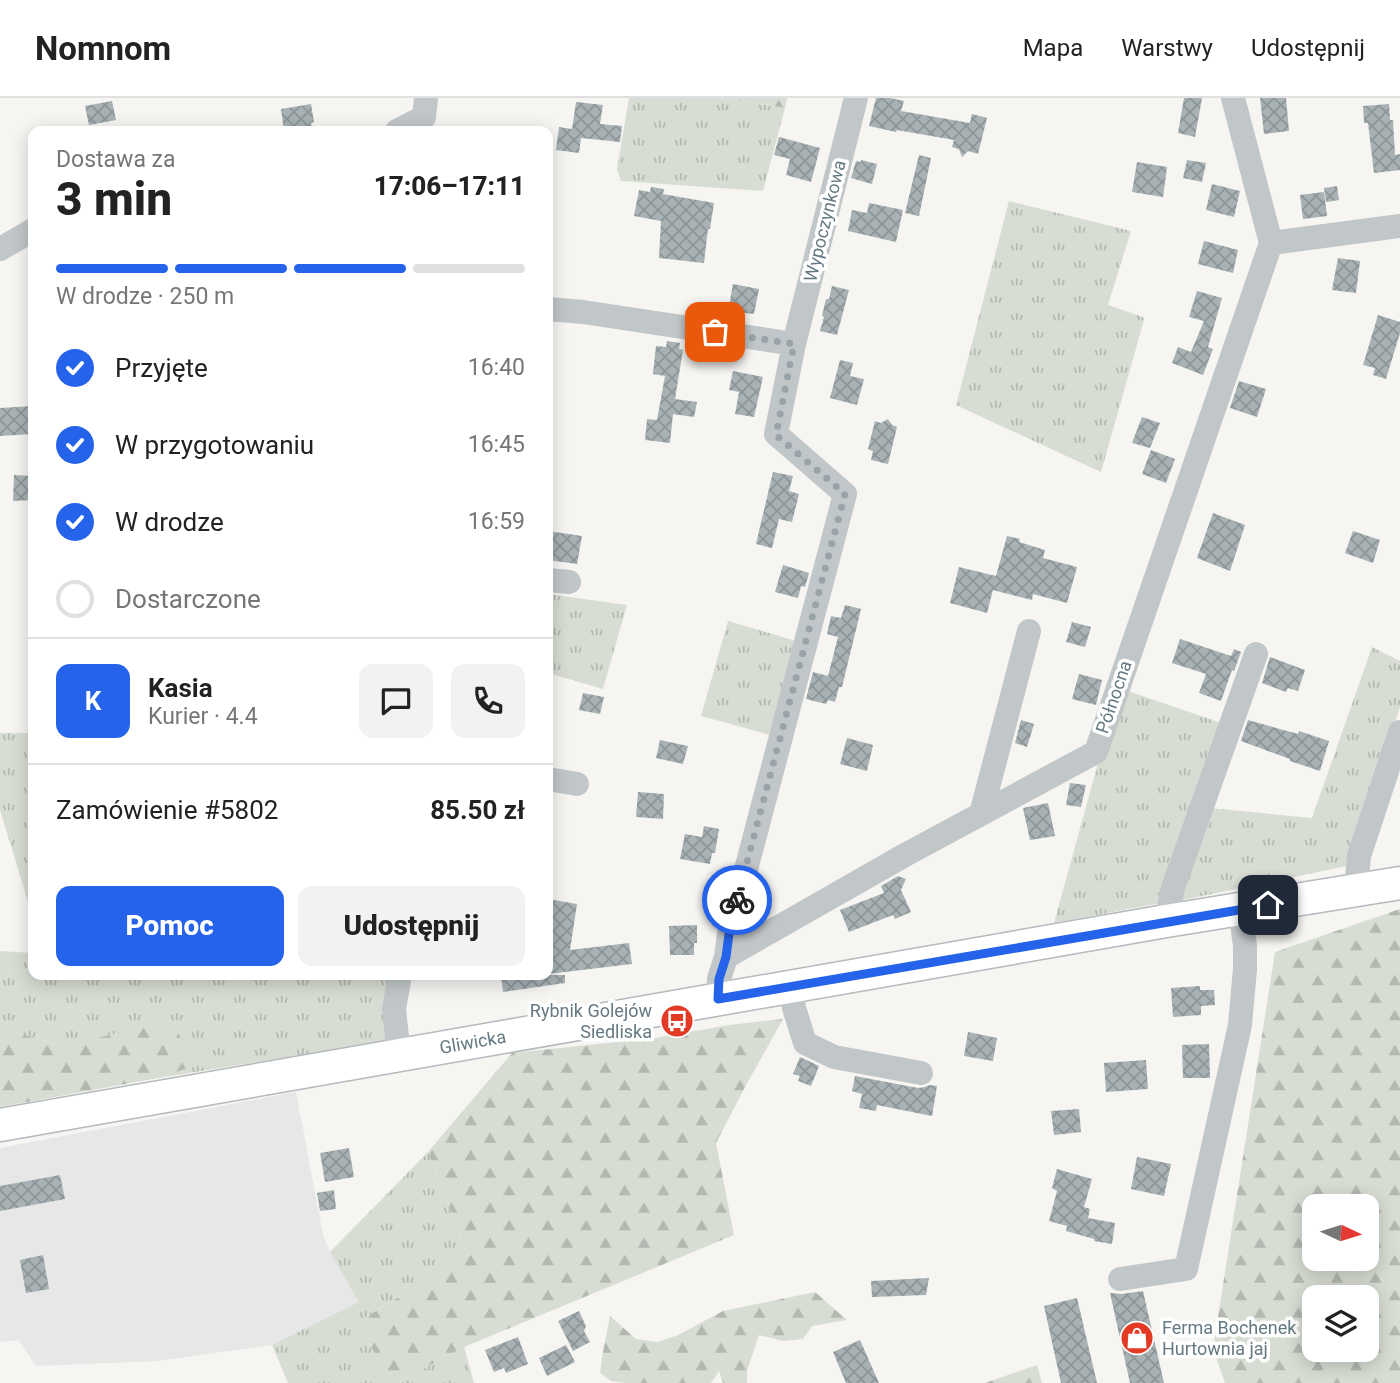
<!DOCTYPE html>
<html lang="pl">
<meta charset="utf-8">
<style>
:root{--surface:#fff;--page:#f2f2f2;--text:#222;--muted:#767676;--line:#e0e0e0;--accent:#2563eb}
body{margin:0;font-family:Roboto,sans-serif;background:var(--page);color:var(--text);height:100vh;display:flex;flex-direction:column;font-size:26px;white-space:nowrap}
*{box-sizing:border-box;margin:0}
p{font-size:23px;color:var(--muted)}
.icon{flex:none;width:38px;height:38px;fill:none;stroke:currentColor;stroke-width:2;stroke-linecap:round;stroke-linejoin:round}
.map{position:relative;flex:1;overflow:hidden}
.drawer{position:absolute;left:28px;top:28px;width:525px;height:854px;display:flex;flex-direction:column;background:var(--surface);border-radius:14px;box-shadow:0 4px 18px #0003}
.drawer>*{flex:none}
.needle{width:46px;rotate:94deg}
.controls{position:absolute;left:1302px;top:1096px;display:grid;gap:14px}
.controls a{display:grid;place-items:center;width:77px;height:77px;border-radius:14px;background:var(--surface);box-shadow:0 4px 18px #0003;font-size:35px}
.pin{position:absolute;display:grid;place-items:center;width:60px;height:60px;color:#fff;margin:-30px;border-radius:14px;box-shadow:0 4px 10px #0006}
.courier{position:absolute;display:grid;place-items:center;width:70px;height:70px;margin:-35px;border:5px solid #2563eb;border-radius:50%;background:#fff;color:#222;box-shadow:0 2px 9px #0007}
.head em{font-style:normal;font-weight:800}
.head div{display:flex;flex-direction:column-reverse}
.head{display:flex;align-items:center;justify-content:space-between;height:119px;padding:0 28px}
h1{font-size:46px;font-weight:800;line-height:52px}
.bar{display:grid;grid-template-columns:repeat(4,1fr);gap:10px 7px;align-content:center;height:84px;padding:0 28px}
.bar i{height:9px;border-radius:5px;background:var(--line)}
.bar .selected{background:var(--accent)}
.bar p{grid-column:span 4}
.line{display:flex;align-items:center;gap:18px;padding:0 28px;border-top:2px solid var(--line)}
.line div{flex:1}
.round{display:grid;place-items:center;flex:none;width:74px;height:74px;border-radius:14px;background:var(--page)}
ol{padding:0 28px;list-style:none}
li{display:flex;align-items:center;gap:21px;height:77px}
li p{margin-inline-start:auto}
li .icon{padding:7px;border-radius:50%;background:var(--accent);color:#fff;stroke-width:4}
li:last-child{color:var(--muted)}
li i{width:38px;height:38px;border:4px solid var(--line);border-radius:50%}
.action{display:flex;gap:14px;margin-top:auto;padding:14px 28px}
.action a{flex:1;height:80px;border-radius:14px;background:var(--accent);color:#fff;font-size:28px;font-weight:800;line-height:80px;text-align:center}
.action a+a{background:var(--page);color:var(--text)}
header{display:flex;align-items:center;gap:42px;box-sizing:border-box;height:98px;padding:0 35px;background:var(--surface);border-bottom:2px solid var(--line)}
header strong{font-size:33px}
nav{display:flex;gap:38px;margin-inline-start:auto;font-size:24px}
.map>svg:first-child{display:block}
</style>
<header>
<strong>Nomnom</strong>
<nav><a>Mapa</a><a>Warstwy</a><a>Udostępnij</a></nav>
</header>
<div class="map">
<svg width="1400" height="1285" viewBox="0 0 1400 1285">
<defs>
<pattern id="grass-tufts" width="24" height="20" patternUnits="userSpaceOnUse" patternTransform="scale(1.75)"><rect width="24" height="20" fill="#d8ddd3"/><path d="M3 7l-1-3M5 7V3M7 7l1-3M15 17l-1-3M17 17v-4M19 17l1-3" fill="none" stroke="#b3b8b1"/></pattern>
<pattern id="forest-firs" width="22" height="20" patternUnits="userSpaceOnUse" patternTransform="scale(1.75)"><rect width="22" height="20" fill="#d8ddd3"/><path d="M5 1l3.5 6h-7zM16 11l3.5 6h-7z" fill="#b3b8b1"/></pattern>
<pattern id="building-cross-hatch" width="8" height="8" patternUnits="userSpaceOnUse" patternTransform="scale(1.75)"><rect width="8" height="8" fill="#a8b2b5"/><path d="M0 0l8 8M0 8l8-8" fill="none" stroke="#8c9699"/></pattern>
</defs>
<rect width="100%" height="100%" fill="#f6f5f2"/>
<path fill="#e6e7e6" d="M296,994l27,143 7,17 30,50 -88,43 -115,16 -121,5 -17,-26 -19,2v-194z"/>
<path fill="url(#grass-tufts)" d="M629,0h90l66,10 -22,83 -142,-10 -4,-12z
M1009,103l122,30 -23,74 35,12 1,3 -43,152 -145,-67z
M548,496l79,11 -24,84 -55,-16z
M728,523l68,20 -26,94 -69,-19z
M1372,549l28,14v46l-53,159 -169,35 31,-93 103,10z
M1128,593l96,33 -63,179 -107,20 44,-160z
M0,635h33v185l-33,-108z
M0,853l33,2v22h360l-6,66 -229,37 38,-14 -131,-18 -65,-18z
M428,1054l40,103 -107,65 25,63h-98l-16,-38 87,-43 -29,-50z
M464,1249l10,36h-77z"/>
<path fill="url(#forest-firs)" fill-rule="evenodd" d="M719,0h68l-2,10z
M1400,811v474h-175l-12,-34 62,-397zM1314,1108h53v52h-53zM1314,1199h53v52h-53z
M783,921l-39,70 -28,54 18,92 -270,112 -67,36h-11l-25,-63 107,-65 -40,-103 84,-99 143,-15 74,-13z
M172,925l25,42 -39,13 -158,29v-79l65,18 72,-18z
M815,1194l32,28 -35,6 -9,13 -20,2 -24,-6 -12,36v12h-24l-4,-12 -8,12h-85l-15,-2 -11,-8 2,-16 8,-41 26,23 22,3 20,-7 45,-24z
M1037,1267l5,18h-57z"/>
<path fill="url(#building-cross-hatch)" d="M876,0h14l14,3 -3,10 69,12 2,-9 15,4 -9,36 -10,-3 -6,6 -3,-8 -7,-2 2,-7 -57,-10 -1,2 -27,-6z
M1184,0h18l-7,39 -17,-4z
M1260,0h26l3,33 -25,3z
M112,3l4,19 -27,5 -4,-19z
M576,4l27,3 -3,19 22,2 -2,16 -39,-4 -2,15 -23,-3 3,-23 13,2z
M311,6l3,18 -3,1 1,8h-28l-3,-22z
M1389,6l1,16h3l2,35 5,-1v16l-26,3 -6,-50h-4l-1,-17z
M779,39l41,11 -9,34 -25,-7 4,-16 -16,-4z
M919,57l12,3 -12,58 -14,-3z
M861,62l16,4 -5,20 -21,-6 5,-17 5,1z
M1187,62l19,3 -4,19 -19,-4z
M1137,64l30,5 -4,30 -31,-5z
M1212,86l28,7 -6,26 -28,-7z
M1337,88l2,14 -13,2 -2,-14z
M651,89l13,2 -1,5 51,9 -4,26h-2l-4,34 -45,-5 2,-37 -27,-5 5,-26 11,2z
M1324,94l3,24 -24,3 -3,-24z
M869,105l34,7 -7,32 -48,-11 4,-21 15,3z
M1204,143l34,9 -5,23 -35,-9z
M1338,160l22,3 -4,32 -24,-3z
M733,186l26,5 -5,25 -26,-3z
M832,188l17,4 -12,45 -17,-4 4,-14 -2,-1 4,-17h3z
M1197,193l25,7 -14,49 5,2 -10,26 -31,-12 6,-16 13,5 13,-31 -15,-4z
M1378,217l22,7v11l-14,46 -13,-4 2,-7 -12,-3z
M667,243l13,2 -1,6 4,1 -8,49 22,3 -3,15 -21,-3 -3,29 -25,-3 2,-21 10,1 8,-44 -12,-2 3,-28 10,1z
M840,262l13,3 -3,13 14,3 -7,26 -27,-7z
M733,273l30,6 -9,40 -19,-3 4,-22 -10,-2z
M1239,283l27,8 -9,28 -27,-9z
M33,308v28l-33,2v-28z
M1142,319l18,6 -10,25 -18,-5z
M888,321l4,6 5,2 -9,37 -17,-4 2,-9 -5,-2 7,-28 6,2z
M1151,352l24,9 -9,24 -24,-9z
M773,374l20,4 -4,15 10,3 -7,28 -13,-3 -7,29 -16,-4z
M14,377l19,1v24l-20,1z
M1213,415l32,12 -15,46 -33,-13z
M548,433l34,5 -5,28 -29,-4z
M1353,433l27,9 -7,23 -28,-10z
M1007,438l13,3 -1,3 26,8 -2,8 34,9 -10,36 -34,-9 -1,6 -39,-10 -6,23 -37,-10 9,-36 37,9z
M783,467l26,8 -4,14 -4,-1 -3,12 -23,-6z
M845,507l16,4 -19,78h-3l-4,15 -7,-2 -2,4 -20,-5 7,-27 15,4 10,-39 -11,-3 4,-18 10,2z
M1072,524l19,5 -6,20 -19,-5z
M1180,541l51,17 3,-7 7,3 -7,19 -2,-1 -11,31 -22,-8 7,-19 -34,-11z
M1270,559l35,13 -7,21 -10,-3 -2,4 -24,-9z
M1079,576l23,6 -6,25 -24,-6z
M583,595l21,4 -4,17 -21,-4z
M1021,622l13,4 -7,23 -12,-4z
M1248,622l50,14 1,-3 30,10 -9,30 -30,-10v-2l-49,-18z
M847,640l26,7 -6,26 -27,-7z
M660,642l28,6 -5,18 -27,-6z
M1070,685l16,2 -5,22 -15,-2z
M638,694l26,2 -1,25 -27,-2z
M1048,705l7,33 -25,4 -7,-32z
M704,728l15,3 -4,24h-3l-2,11 -30,-5 5,-25 17,3z
M898,778l8,3 -5,11 10,22 -16,7 -2,-4 -44,17 -9,-22 44,-17 -3,-7z
M548,801l29,5 -7,46 59,-7 3,21 -84,10z
M697,827v18h-3v12h-24l-1,-29z
M501,877h64v8l-62,9z
M1200,888v4h14l1,15 -14,1v9l-28,2 -2,-29z
M968,934l29,6 -4,23 -29,-5z
M1209,946l1,34h-27l-1,-33z
M800,959l19,9 -8,20 -13,-5 2,-5 -7,-2z
M1146,962l2,29 -42,3 -2,-29z
M855,978l63,12 7,-1 4,-2 8,1 -5,30 -55,-11 -1,6 -17,-3 3,-14 -10,-3z
M1079,1011l2,23 -27,3 -3,-24z
M349,1050l5,29 -29,5 -5,-29z
M1137,1059l34,7 -7,32 -33,-7z
M1057,1071l35,10 -8,28 6,2 -2,9 27,5 -3,21 -18,-3v-2l-28,-8 1,-5 -18,-5 8,-30 -5,-3z
M60,1077l5,24 -65,12v-25z
M334,1092l2,19 -16,2 -3,-18z
M43,1157l6,34 -23,4 -6,-33z
M929,1180l-3,17 -54,2 -1,-16z
M1143,1193l21,92h-34l-20,-90 12,1z
M1077,1200l20,85h-36l-17,-77z
M579,1213l7,15 -2,5 6,11 -17,9 -15,-30z
M518,1239l10,27 -22,9 -2,-5 -10,4 -9,-22z
M860,1242l19,43h-33l-13,-31z
M566,1247l9,17 -28,14 -8,-18z"/>
<g fill="none" stroke-linecap="round" stroke-linejoin="round">
<defs>
<g id="major">
<path id="s1" d="M0,1027l1166,-204 234,-38"/>
</g>
</defs>
<use href="#major" stroke="#b4b9bc" stroke-width="35"/>
<path stroke="#c1c6c8" stroke-width="24" d="M397,33l27,-14 2,-19
M1271,145l129,-17
M0,151l33,-19
M548,211l35,3 211,32 -18,90 69,60 -116,440 -3,23 -7,22 -1,20
M794,246l62,-246
M548,482l21,2
M548,681l29,5
M981,716l48,-183
M1359,793l-2,-14 2,-21 41,-124
M1166,823l7,-33 83,-234
M726,859l179,-102 191,-103 175,-509 -38,-145
M791,889l3,21 11,35 29,14 87,16
M399,958l-5,-47 6,-34
M1120,1181l66,-10 54,-244 5,-56v-23l-5,-37"/>
<use href="#major" stroke="#fff" stroke-width="32"/>
</g>
<g fill="none" stroke-linecap="round" stroke-linejoin="round">
<path stroke="#98a4aa" stroke-width="7" stroke-dasharray="0 12.6" d="M715,234l79,12 -18,91 69,59 -108,406"/>
<path stroke="#2563eb" stroke-width="9" d="M737,802l-8,34 -3,23 -7,22 -1,20 550,-94"/>
</g>
<defs>
<symbol id="bus-disc" viewBox="-11 -11 22 22"><circle r="9.5" fill="#e23a25" stroke="#fff"/><path d="M-5-6H5V4H4V6H2V4H-2V6H-4V4H-5ZM-3.5-4V0h7V-4ZM-3.5 1.2v1.5H-2V1.2ZM2 1.2v1.5H3.5V1.2Z" fill="#fff"/></symbol>
<symbol id="shop-disc" viewBox="-11 -11 22 22"><circle r="9.5" fill="#e23a25" stroke="#fff"/><path d="M-5-2.5h2.3a2.7 3.5 0 0 1 5.4 0H5L5.5 6h-11ZM-1.5-2.5h3a1.5 2.3 0 0 0-3 0Z" fill="#fff"/></symbol>
</defs>
<g fill-rule="evenodd">
<use href="#bus-disc" x="658" y="904" width="38" height="38"/>
<use href="#shop-disc" x="1118" y="1221" width="38" height="38"/>
</g>
<g text-anchor="middle" stroke-width="7" stroke-linejoin="round" paint-order="stroke">
<g font-size="18" fill="#657983" stroke="#fff">
<text transform="translate(825 123) rotate(-76)" y="6">Wypoczynkowa</text>
<text transform="translate(1114 599) rotate(-71)" y="6">Północna</text>
<text dy="6" stroke="none"><textPath href="#s1" startOffset="480">Gliwicka</textPath></text>
</g>
<g font-size="18" fill="#657983" stroke="#fff" text-anchor="end">
<text x="652" y="919">Rybnik Golejów<tspan x="652" dy="21">Siedliska</tspan></text>
<text x="1162" y="1236" text-anchor="start">Ferma Bochenek<tspan x="1162" dy="21">Hurtownia jaj</tspan></text>
</g>
</g>
</svg>
<div class="controls">
<a><svg class="needle" viewBox="-14 -14 28 28"><path d="M0-13l5 13h-10z" fill="#e53935"/><path d="M0 13l5-13h-10z" fill="#767676"/></svg></a>
<a><svg class="icon" aria-label="layers" viewBox="0 0 24 24"><path d="M12 4l9 5-9 5-9-5zM3 14l9 5 9-5"/></svg></a>
</div>
<div class="pin" style="left:715px;top:234px;background:#ea580c"><svg class="icon" aria-label="bag" viewBox="0 0 24 24"><path d="M5 8h14l-1 12H6zM9 8a3 3 0 0 1 6 0"/></svg></div>
<div class="pin" style="left:1268px;top:807px;background:#1f2937"><svg class="icon" aria-label="home" viewBox="0 0 24 24"><path d="M3 11l9-7 9 7M6 9v11h12V9"/></svg></div>
<div class="courier" style="left:737px;top:802px"><svg class="icon" aria-label="bike" viewBox="0 0 24 24"><circle cx="6" cy="16" r="4"/><circle cx="18" cy="16" r="4"/><path d="M6 16l4-8h5l3 8M10 8l3 8H6M13 5h3"/></svg></div>
<section class="drawer">
<div class="head"><div><h1>3 min</h1><p>Dostawa za</p></div><em>17:06–17:11</em></div>
<div class="bar"><i class="selected"></i><i class="selected"></i><i class="selected"></i><i></i><p>W drodze · 250 m</p></div>
<ol>
<li><svg class="icon" aria-label="check" viewBox="0 0 24 24"><path d="M5 12l5 5 9-10"/></svg>Przyjęte<p>16:40</p></li>
<li><svg class="icon" aria-label="check" viewBox="0 0 24 24"><path d="M5 12l5 5 9-10"/></svg>W przygotowaniu<p>16:45</p></li>
<li><svg class="icon" aria-label="check" viewBox="0 0 24 24"><path d="M5 12l5 5 9-10"/></svg>W drodze<p>16:59</p></li>
<li><i></i>Dostarczone</li>
</ol>
<div class="line" style="height:126px"><b class="round" style="background:var(--accent);color:#fff">K</b><div><b>Kasia</b><p>Kurier · 4.4</p></div><a class="round"><svg class="icon" aria-label="chat" viewBox="0 0 24 24"><path d="M4 5h16v11H9l-5 4z"/></svg></a><a class="round"><svg class="icon" aria-label="phone" viewBox="0 0 24 24"><path d="M5 4h4l2 5-3 2q2 4 5 5l2-3 5 2v4C11 20 4 13 5 4z"/></svg></a></div>
<div class="line" style="height:91px"><div>Zamówienie #5802</div><b>85.50 zł</b></div>
<div class="action"><a>Pomoc</a><a>Udostępnij</a></div>
</section>
</div>
